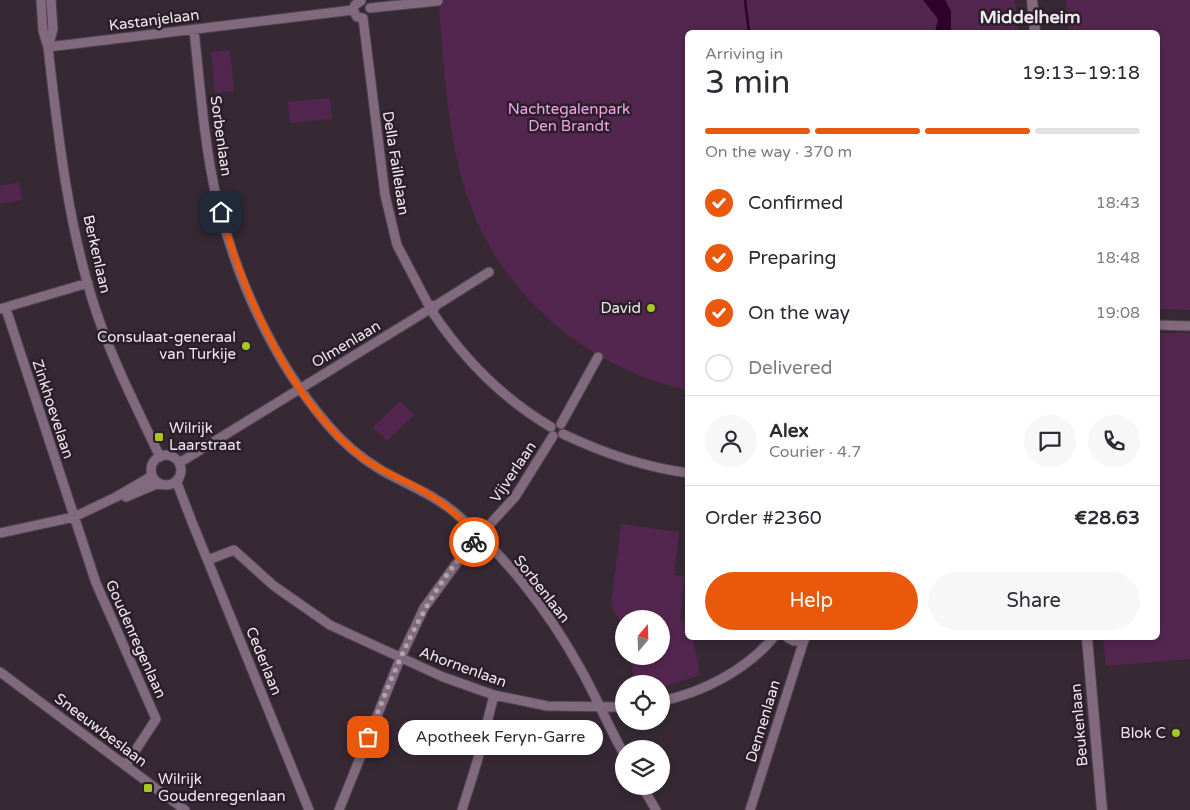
<!DOCTYPE html>
<meta charset="utf-8">
<style>
:root{--surface:#fff;--page:#f7f7f7;--text:#2b2b33;--muted:#7c7c81;--line:#e1e1e2;--accent:#ea580c}
body{margin:0;font-family:"Varela Round",sans-serif;background:var(--page);color:var(--text);height:100vh;display:flex;flex-direction:column;font-size:19px;white-space:nowrap}
*{box-sizing:border-box;margin:0}
p{font-size:16px;color:var(--muted)}
.icon{flex:none;width:28px;height:28px;fill:none;stroke:currentColor;stroke-width:2;stroke-linecap:round;stroke-linejoin:round}
.map{position:relative;flex:1;overflow:hidden}
.panel{position:absolute;left:685px;top:30px;width:475px;height:610px;display:flex;flex-direction:column;background:var(--surface);border-radius:8px;box-shadow:0 2px 8px #0003}
.panel>*{flex:none}
.needle{width:32px;rotate:19deg}
.tools{position:absolute;left:615px;top:610px;display:grid;gap:10px}
.tools a{display:grid;place-items:center;width:55px;height:55px;border-radius:50%;background:var(--surface);box-shadow:0 2px 8px #0003;font-size:25px}
.pin{position:absolute;display:grid;place-items:center;width:42px;height:42px;color:#fff;margin:-21px;border-radius:10px;box-shadow:0 2px 8px #0006}
.courier{position:absolute;display:grid;place-items:center;width:50px;height:50px;margin:-25px;border:4px solid #ea580c;border-radius:50%;background:#fff;color:#222;box-shadow:0 1px 6px #0007}
.bubble{position:absolute;height:35px;border-radius:18px;background:var(--surface);box-shadow:0 2px 8px #0003;font-size:16px;font-weight:600;line-height:35px;text-align:center}
.headline em{font-style:normal;font-weight:600}
.headline div{display:flex;flex-direction:column-reverse}
.headline{display:flex;align-items:center;justify-content:space-between;height:85px;padding:0 20px}
h1{font-size:32px;font-weight:600;line-height:38px}
.bar{display:grid;grid-template-columns:repeat(4,1fr);gap:8px 5px;align-content:center;height:60px;padding:0 20px}
.bar i{height:6px;border-radius:4px;background:var(--line)}
.bar .selected{background:var(--accent)}
.bar p{grid-column:span 4}
.line{display:flex;align-items:center;gap:12px;padding:0 20px;border-top:1px solid var(--line)}
.line div{flex:1}
.round{display:grid;place-items:center;flex:none;width:52px;height:52px;border-radius:26px;background:var(--page)}
ol{padding:0 20px;list-style:none}
li{display:flex;align-items:center;gap:15px;height:55px}
li p{margin-inline-start:auto}
li .icon{padding:5px;border-radius:50%;background:var(--accent);color:#fff;stroke-width:4}
li:last-child{color:var(--muted)}
li i{width:28px;height:28px;border:2px solid var(--line);border-radius:50%}
.cta{display:flex;gap:10px;margin-top:auto;padding:10px 20px}
.cta a{flex:1;height:58px;border-radius:30px;background:var(--accent);color:#fff;font-size:20px;font-weight:600;line-height:58px;text-align:center}
.cta a+a{background:var(--page);color:var(--text)}
.map>svg:first-child{display:block}
</style>
<div class="map">
<svg width="1190" height="810" viewBox="0 0 1190 810">
<rect width="100%" height="100%" fill="#362934"/>
<path fill="#53264f" d="M438,0h577l3,32h-330l-1,358c-108,-24 -198,-105 -226,-214 -15,-57 -17,-118 -23,-176z
M1066,0h124v310l-32,-1v-277h-89z
M230,50l4,41 -19,2 -4,-41z
M330,98l2,21 -42,4 -2,-21z
M19,182l3,18 -22,4v-18z
M1158,333h32v326l-84,7 -3,-28h55z
M400,401l14,14 -27,26 -14,-14z
M621,524l58,8 -5,43 11,1 -5,43 7,5 1,14h5l7,37 -39,13v-4h-28l-1,-28h29v-37h-37v10l-13,-24z"/>
<path fill="#2f002c" d="M923,0h22l6,11v21h-16l3,-13z"/>
<g fill="none" stroke-linecap="round" stroke-linejoin="round">
<path stroke="#2f002c" stroke-width="2.5" d="M745,0l4,32"/>
<defs>
<path id="minor" d="M41,0l2,31 5,16c10,88 20,180 48,264 17,51 41,97 64,146
M361,1l-6,4 -2,5 4,7 6,1
M370,8l68,-7
M363,18l22,177 12,50 31,59 7,2 -2,7c31,46 70,86 118,114
M194,30c6,55 10,112 22,166 20,82 56,163 111,228 15,18 34,34 54,46 24,14 50,23 72,41 51,43 95,99 127,157 16,28 28,58 44,86
M48,47l305,-37
M48,47l5,-18 -2,-29
M435,306l54,-34
M0,309l88,-26
M6,309l90,274 60,136 -30,46
M1158,325l32,1
M561,424l37,-67
M563,434c40,19 80,33 125,39
M151 470a15 15 0 1 1 30 0a15 15 0 1 1-30 0Z
M179,463l246,-151
M179,478l-2,5 15,39 117,288
M126,497l33,-14
M0,533l74,-16 42,-20 36,-21
M208,560l26,-10 40,36 56,39 113,52 51,18 53,11 77,1
M788,638l6,3 10,-1 1,-2
M0,672l185,138
M661,701c41,-8 85,-31 112,-63
M642,786l14,24
M339,810l61,-151 24,-51 43,-59 48,-52 38,-61
M462,810l15,-48 17,-67
M750,810l54,-170"/>
<path id="tertiary" d="M1032,0l3,32
M1087,638l15,172"/>
</defs>
<use href="#minor" stroke="#50444e" stroke-width="11"/>
<use href="#tertiary" stroke="#50444e" stroke-width="12"/>
<use href="#minor" stroke="#81697e" stroke-width="9"/>
<use href="#tertiary" stroke="#81697e" stroke-width="10"/>
</g>
<g fill="none" stroke-linecap="round" stroke-linejoin="round">
<path stroke="#aea4ad" stroke-width="5" stroke-dasharray="0 9" d="M368,737c28,-70 54,-140 106,-195"/>
<path stroke="#ea580c" stroke-width="6" d="M221,212c23,84 71,192 142,246 22,16 48,24 70,39 17,11 32,25 46,39l-5,6"/>
</g>
<g fill="#a7c81f" stroke="#2c1f2a" stroke-width="2">
<circle cx="651" cy="308" r="5"/>
<circle cx="246" cy="346" r="5"/>
<rect x="154" y="432" width="10" height="10" rx="2.5"/>
<circle cx="1176" cy="733" r="5"/>
<rect x="143" y="783" width="10" height="10" rx="2.5"/>
</g>
<g text-anchor="middle" stroke-width="5" stroke-linejoin="round" paint-order="stroke">
<g font-size="15" fill="#efe7ee" stroke="#2c1f2a">
<text transform="translate(154 20) rotate(-7)" y="5">Kastanjelaan</text>
<text transform="translate(221 136) rotate(82)" y="5">Sorbenlaan</text>
<text transform="translate(396 163) rotate(81)" y="5">Della Faillelaan</text>
<text transform="translate(97 254) rotate(77)" y="5">Berkenlaan</text>
<text transform="translate(346 344) rotate(-31)" y="5">Olmenlaan</text>
<text transform="translate(53 409) rotate(72)" y="5">Zinkhoevelaan</text>
<text transform="translate(513 472) rotate(-56)" y="5">Vijverlaan</text>
<text transform="translate(542 589) rotate(52)" y="5">Sorbenlaan</text>
<text transform="translate(136 639) rotate(66)" y="5">Goudenregenlaan</text>
<text transform="translate(264 661) rotate(68)" y="5">Cederlaan</text>
<text transform="translate(463 667) rotate(20)" y="5">Ahornenlaan</text>
<text transform="translate(763 721) rotate(-73)" y="5">Dennenlaan</text>
<text transform="translate(1079 725) rotate(-95)" y="5">Beukenlaan</text>
<text transform="translate(101 730) rotate(37)" y="5">Sneeuwbeslaan</text>
</g>
<g font-size="15" fill="#f2a3e8" stroke="#2c1f2a">
<text x="569" y="114">Nachtegalenpark<tspan x="569" dy="17">Den Brandt</tspan></text>
</g>
<g font-size="15" fill="#efe7ee" stroke="#2c1f2a" text-anchor="end">
<text x="641" y="313">David</text>
<text x="236" y="342">Consulaat-generaal<tspan x="236" dy="17">van Turkije</tspan></text>
<text x="169" y="433" text-anchor="start">Wilrijk<tspan x="169" dy="17">Laarstraat</tspan></text>
<text x="1166" y="738">Blok C</text>
<text x="158" y="784" text-anchor="start">Wilrijk<tspan x="158" dy="17">Goudenregenlaan</tspan></text>
</g>
<g font-size="18" font-weight="bold" fill="#efe7ee" stroke="#2c1f2a">
<text x="1030" y="23">Middelheim</text>
</g>
</g>
</svg>
<div class="tools">
<a><svg class="needle" viewBox="-14 -14 28 28"><path d="M0-13l5 13h-10z" fill="#e53935"/><path d="M0 13l5-13h-10z" fill="#7c7c81"/></svg></a>
<a><svg class="icon" aria-label="locate" viewBox="0 0 24 24"><circle cx="12" cy="12" r="6"/><path d="M12 2v4M12 18v4M2 12h4M18 12h4"/></svg></a>
<a><svg class="icon" aria-label="layers" viewBox="0 0 24 24"><path d="M12 4l9 5-9 5-9-5zM3 14l9 5 9-5"/></svg></a>
</div>
<div class="pin" style="left:368px;top:737px;background:#ea580c"><svg class="icon" aria-label="bag" viewBox="0 0 24 24"><path d="M5 8h14l-1 12H6zM9 8a3 3 0 0 1 6 0"/></svg></div>
<div class="pin" style="left:221px;top:212px;background:#1f2937"><svg class="icon" aria-label="home" viewBox="0 0 24 24"><path d="M3 11l9-7 9 7M6 9v11h12V9"/></svg></div>
<div class="courier" style="left:474px;top:542px"><svg class="icon" aria-label="bike" viewBox="0 0 24 24"><circle cx="6" cy="16" r="4"/><circle cx="18" cy="16" r="4"/><path d="M6 16l4-8h5l3 8M10 8l3 8H6M13 5h3"/></svg></div>
<div class="bubble" style="left:398px;top:720px;width:205px">Apotheek Feryn-Garre</div>
<section class="panel">
<div class="headline"><div><h1>3 min</h1><p>Arriving in</p></div><em>19:13–19:18</em></div>
<div class="bar"><i class="selected"></i><i class="selected"></i><i class="selected"></i><i></i><p>On the way · 370 m</p></div>
<ol>
<li><svg class="icon" aria-label="check" viewBox="0 0 24 24"><path d="M5 12l5 5 9-10"/></svg>Confirmed<p>18:43</p></li>
<li><svg class="icon" aria-label="check" viewBox="0 0 24 24"><path d="M5 12l5 5 9-10"/></svg>Preparing<p>18:48</p></li>
<li><svg class="icon" aria-label="check" viewBox="0 0 24 24"><path d="M5 12l5 5 9-10"/></svg>On the way<p>19:08</p></li>
<li><i></i>Delivered</li>
</ol>
<div class="line" style="height:90px"><a class="round"><svg class="icon" aria-label="person" viewBox="0 0 24 24"><circle cx="12" cy="8" r="4"/><path d="M4 21q1-7 8-7t8 7"/></svg></a><div><b>Alex</b><p>Courier · 4.7</p></div><a class="round"><svg class="icon" aria-label="chat" viewBox="0 0 24 24"><path d="M4 5h16v11H9l-5 4z"/></svg></a><a class="round"><svg class="icon" aria-label="phone" viewBox="0 0 24 24"><path d="M5 4h4l2 5-3 2q2 4 5 5l2-3 5 2v4C11 20 4 13 5 4z"/></svg></a></div>
<div class="line" style="height:65px"><div>Order #2360</div><b>€28.63</b></div>
<div class="cta"><a>Help</a><a>Share</a></div>
</section>
</div>
